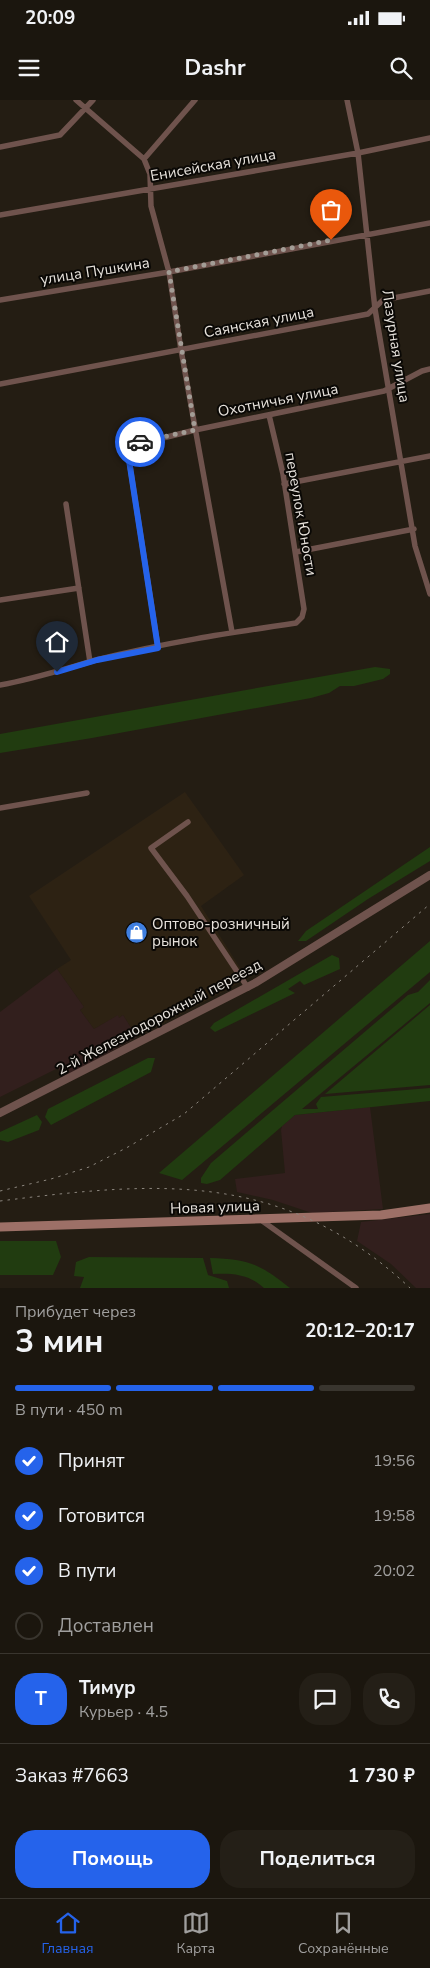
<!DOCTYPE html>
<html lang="ru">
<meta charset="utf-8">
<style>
:root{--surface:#1b160e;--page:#241f17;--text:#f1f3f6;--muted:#a09f9e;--line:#39352e;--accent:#2563eb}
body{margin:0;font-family:"Nunito Sans",sans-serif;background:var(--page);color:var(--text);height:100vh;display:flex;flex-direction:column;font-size:19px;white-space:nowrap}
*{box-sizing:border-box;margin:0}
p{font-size:16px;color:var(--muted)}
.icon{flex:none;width:28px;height:28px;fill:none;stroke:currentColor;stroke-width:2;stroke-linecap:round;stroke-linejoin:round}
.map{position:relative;height:1188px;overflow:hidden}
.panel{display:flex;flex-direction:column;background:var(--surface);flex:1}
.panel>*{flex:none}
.pin{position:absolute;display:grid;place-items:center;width:42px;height:42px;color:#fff;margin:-51px -21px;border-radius:50% 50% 50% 0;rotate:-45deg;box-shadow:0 0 5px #0007}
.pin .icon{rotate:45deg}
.courier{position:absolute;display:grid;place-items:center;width:50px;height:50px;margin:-25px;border:4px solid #2563eb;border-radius:50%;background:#fff;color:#222;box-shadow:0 1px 6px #0007}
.overview em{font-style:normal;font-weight:700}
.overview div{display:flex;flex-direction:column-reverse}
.overview{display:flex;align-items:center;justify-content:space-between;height:85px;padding:0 15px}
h1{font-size:32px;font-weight:700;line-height:38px}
.bar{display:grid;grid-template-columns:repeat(4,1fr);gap:8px 5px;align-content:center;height:60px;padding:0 15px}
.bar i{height:6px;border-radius:4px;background:var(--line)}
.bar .selected{background:var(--accent)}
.bar p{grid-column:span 4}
.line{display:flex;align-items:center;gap:12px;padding:0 15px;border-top:1px solid var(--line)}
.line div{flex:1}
.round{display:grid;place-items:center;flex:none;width:52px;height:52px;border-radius:20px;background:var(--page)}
ol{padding:0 15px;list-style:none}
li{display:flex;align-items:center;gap:15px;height:55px}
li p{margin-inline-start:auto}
li .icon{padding:5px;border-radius:50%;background:var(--accent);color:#fff;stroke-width:4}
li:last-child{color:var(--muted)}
li i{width:28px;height:28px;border:2px solid var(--line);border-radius:50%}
.primary-button{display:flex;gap:10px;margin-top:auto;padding:10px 15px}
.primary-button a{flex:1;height:58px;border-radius:20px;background:var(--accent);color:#fff;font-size:20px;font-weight:700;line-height:58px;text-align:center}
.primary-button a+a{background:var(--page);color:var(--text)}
.status{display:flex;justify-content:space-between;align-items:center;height:35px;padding:0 25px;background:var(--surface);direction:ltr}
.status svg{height:14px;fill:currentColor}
header{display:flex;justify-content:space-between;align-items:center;height:65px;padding:0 15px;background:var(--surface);font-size:22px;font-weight:700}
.tabs{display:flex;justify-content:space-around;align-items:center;height:70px;border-top:1px solid var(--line);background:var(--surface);font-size:14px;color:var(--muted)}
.tabs a{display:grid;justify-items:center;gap:2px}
.tabs .selected{color:var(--accent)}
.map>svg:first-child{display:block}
</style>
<div class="status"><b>20:09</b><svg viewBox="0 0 49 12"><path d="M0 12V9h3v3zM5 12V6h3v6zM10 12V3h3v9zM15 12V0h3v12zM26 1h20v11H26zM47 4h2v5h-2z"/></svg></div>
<header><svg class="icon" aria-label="menu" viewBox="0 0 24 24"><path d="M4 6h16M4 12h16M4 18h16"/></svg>Dashr<svg class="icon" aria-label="search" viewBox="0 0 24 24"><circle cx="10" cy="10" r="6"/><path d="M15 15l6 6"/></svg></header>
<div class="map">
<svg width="430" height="1188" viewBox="0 0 430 1188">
<rect width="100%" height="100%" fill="#241d13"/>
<path fill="#2d2213" d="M185,692l59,83 -43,31 46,73 -110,58 -14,-22 -4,3 -2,-2 -23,13 -14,-19 4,-3 -27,-38 14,-9 -42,-64z"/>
<path fill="#321f1d" d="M57,869l27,38 -4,3 14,19 24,-14 1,3 4,-3 14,22 -74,41 -5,-10 -58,29v-85z
M370,1007l13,102 -71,4 -39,-13 -36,-8 -2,-13 50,-6 -4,-43 1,-4 13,-11z
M430,1114v74h-14l-25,-24 -34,-23 4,-19z"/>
<path fill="#213c10" d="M375,567l15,2v5l-7,5 -29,7h-14l-11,7 -18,5 -219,40 -92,15v-19z
M430,747v14l-62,38 -62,42h-8l8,-10z
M430,841v31l-248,208 -23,-7z
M332,855l7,3 1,11 -36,16 -4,-4 -12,8 7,4 -80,39 -5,-4 4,-5z
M430,880v23l-128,106h16l-2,-5 5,-7 109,-9v13l-135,14 -75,65 -13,4 -6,-1v-5l10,-15 197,-168 10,-3z
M430,905v80l-105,9z
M148,958h7l-4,14 -100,53 -6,-8 3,-8z
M37,1015l5,7 -3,8 -31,12 -8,-2v-8z
M0,1141h56l5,16 -8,18h-53z
M89,1157l114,1 5,17 19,6 2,7h-149l4,-11 -10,-1 2,-14z
M210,1158c38,1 50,6 80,30h-26c-15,-14 -32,-15 -51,-14z"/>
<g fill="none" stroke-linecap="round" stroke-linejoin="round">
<path stroke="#6f534d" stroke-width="5.5" d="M76,0l68,59 6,15 1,32 18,66 12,78 51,282
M347,0l11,53 17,156 40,237 15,48
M0,47l60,-12 33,-35
M144,59l51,-59
M0,115l358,-62 72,-15
M0,200l169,-28 261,-49
M0,284l368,-70 15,-14 47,-9
M284,384l146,-28
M66,404l24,158
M296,452l118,-23
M0,500l79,-12
M158,547l-31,-200 68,-17 189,-39 38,-20 8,-2
M0,585c33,-6 64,-16 96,-25 66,-17 133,-27 200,-37l6,-6 2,-8 -21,-135 -14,-59
M0,708l87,-15
M188,722l-37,26 36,48 61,92
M261,1120l95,68"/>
<path stroke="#6f534d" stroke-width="8" d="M0,1013l255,-130 175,-108"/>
<path stroke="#9d7067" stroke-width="9" d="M0,1127l381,-12 49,-7"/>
<path stroke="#8c867e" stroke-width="1" stroke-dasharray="2.5 5" stroke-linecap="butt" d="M0,1091l51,-12 38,-12 39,-20 56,-33 246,-210
M0,1101c159,-20 284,-31 410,87"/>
</g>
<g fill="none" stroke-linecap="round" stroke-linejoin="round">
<path stroke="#a39d96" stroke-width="5" stroke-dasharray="0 9" d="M140,342l55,-12 -26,-158 162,-32"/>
<path stroke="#2563eb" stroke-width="6" d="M57,572l40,-12 61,-12 -31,-201 13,-5"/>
</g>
<defs>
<symbol id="shop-disc" viewBox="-11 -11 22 22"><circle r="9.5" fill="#3f7fe0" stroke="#0a0805"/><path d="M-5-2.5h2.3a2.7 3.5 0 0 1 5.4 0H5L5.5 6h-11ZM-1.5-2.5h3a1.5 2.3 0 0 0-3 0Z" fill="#fff"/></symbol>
</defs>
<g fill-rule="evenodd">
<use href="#shop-disc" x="124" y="820" width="25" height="25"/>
</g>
<g text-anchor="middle" stroke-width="4" stroke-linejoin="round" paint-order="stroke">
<g font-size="15" fill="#e7e2dc" stroke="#0a0805">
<text transform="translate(213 65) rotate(-10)" y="5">Енисейская улица</text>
<text transform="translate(95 171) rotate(-9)" y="5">улица Пушкина</text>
<text transform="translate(259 222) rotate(-11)" y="5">Саянская улица</text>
<text transform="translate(396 246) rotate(81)" y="5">Лазурная улица</text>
<text transform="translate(278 300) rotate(-11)" y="5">Охотничья улица</text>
<text transform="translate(301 414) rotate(80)" y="5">переулок Юности</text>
<text transform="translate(159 917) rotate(-28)" y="5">2-й Железнодорожный переезд</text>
<text transform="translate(215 1107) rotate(-2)" y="5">Новая улица</text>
</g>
<g font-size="15" fill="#e7e2dc" stroke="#0a0805" text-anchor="start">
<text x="152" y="829">Оптово-розничный<tspan x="152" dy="17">рынок</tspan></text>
</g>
</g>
</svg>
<div class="pin" style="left:331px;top:140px;background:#ea580c"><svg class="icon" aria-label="bag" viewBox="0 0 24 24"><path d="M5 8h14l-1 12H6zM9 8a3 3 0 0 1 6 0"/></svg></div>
<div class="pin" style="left:57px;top:572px;background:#1f2937"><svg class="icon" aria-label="home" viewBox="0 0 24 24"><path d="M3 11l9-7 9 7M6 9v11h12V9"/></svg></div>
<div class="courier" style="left:140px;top:342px"><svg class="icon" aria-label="car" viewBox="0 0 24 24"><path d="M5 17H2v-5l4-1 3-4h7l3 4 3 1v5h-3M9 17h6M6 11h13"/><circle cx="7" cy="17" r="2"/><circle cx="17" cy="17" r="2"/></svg></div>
</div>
<section class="panel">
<div class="overview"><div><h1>3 мин</h1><p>Прибудет через</p></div><em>20:12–20:17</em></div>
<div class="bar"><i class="selected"></i><i class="selected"></i><i class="selected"></i><i></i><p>В пути · 450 m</p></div>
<ol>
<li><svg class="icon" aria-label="check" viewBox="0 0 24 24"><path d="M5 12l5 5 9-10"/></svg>Принят<p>19:56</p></li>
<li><svg class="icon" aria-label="check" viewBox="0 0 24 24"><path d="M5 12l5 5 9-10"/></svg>Готовится<p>19:58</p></li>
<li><svg class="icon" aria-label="check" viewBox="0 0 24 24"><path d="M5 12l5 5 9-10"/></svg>В пути<p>20:02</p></li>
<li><i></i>Доставлен</li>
</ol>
<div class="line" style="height:90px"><b class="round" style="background:var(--accent);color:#fff">Т</b><div><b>Тимур</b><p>Курьер · 4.5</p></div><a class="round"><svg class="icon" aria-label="chat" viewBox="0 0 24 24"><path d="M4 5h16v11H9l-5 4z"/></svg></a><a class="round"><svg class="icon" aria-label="phone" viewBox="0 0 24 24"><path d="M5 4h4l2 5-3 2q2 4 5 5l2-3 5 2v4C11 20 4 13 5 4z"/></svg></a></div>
<div class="line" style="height:65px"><div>Заказ #7663</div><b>1 730 ₽</b></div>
<div class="primary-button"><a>Помощь</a><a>Поделиться</a></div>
</section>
<nav class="tabs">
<a class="selected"><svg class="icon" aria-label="home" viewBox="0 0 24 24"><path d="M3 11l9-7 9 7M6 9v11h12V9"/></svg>Главная</a>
<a><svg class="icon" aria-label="map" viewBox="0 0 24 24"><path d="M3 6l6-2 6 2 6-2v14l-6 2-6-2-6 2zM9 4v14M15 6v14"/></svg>Карта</a>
<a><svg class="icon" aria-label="saved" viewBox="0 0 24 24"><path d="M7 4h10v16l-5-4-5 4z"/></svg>Сохранённые</a>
</nav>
